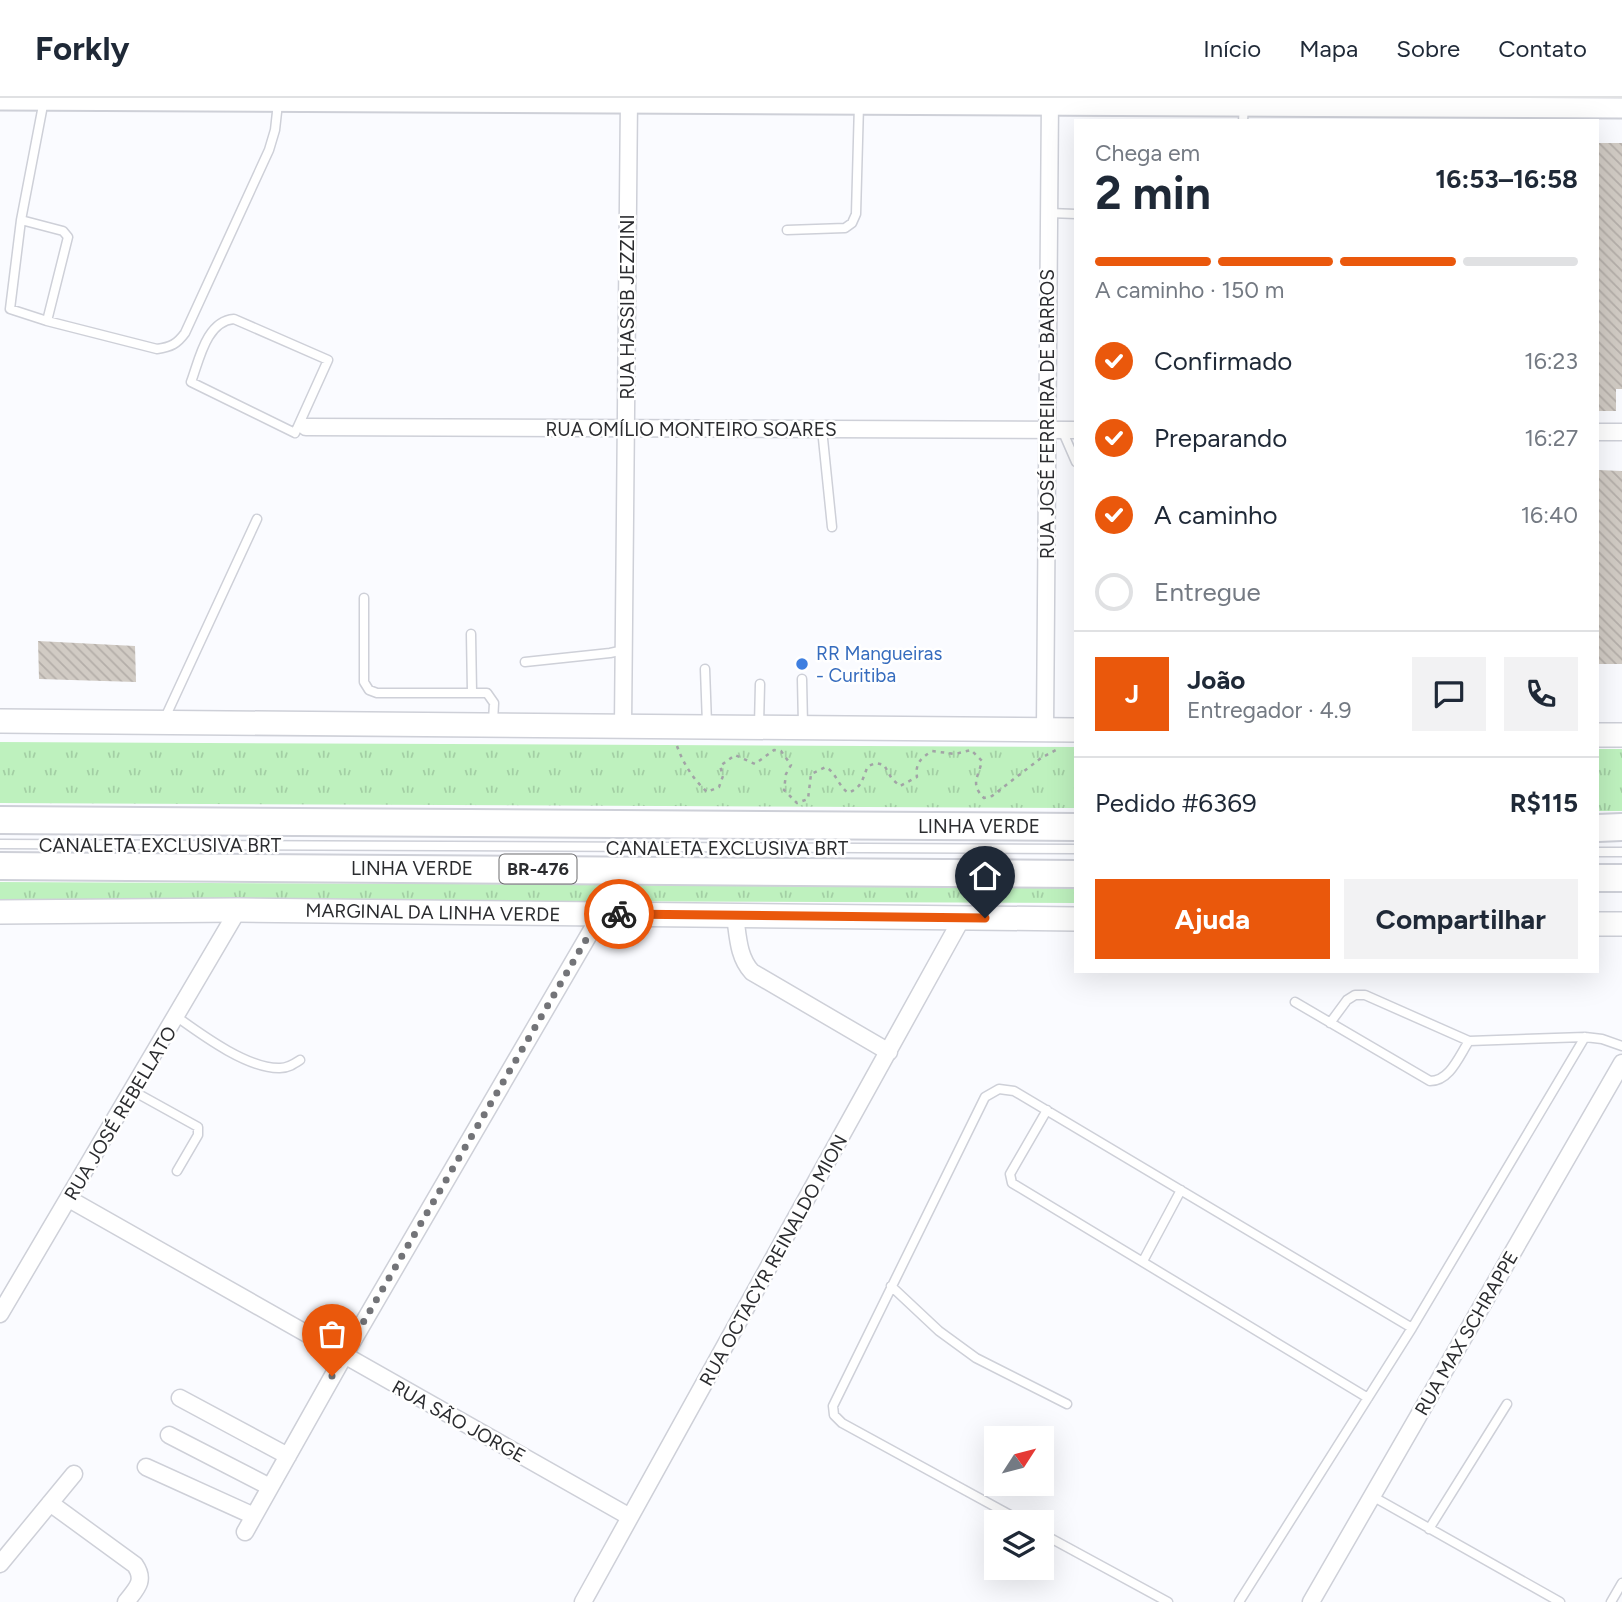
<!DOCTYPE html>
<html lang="pt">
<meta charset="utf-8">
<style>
:root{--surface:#fff;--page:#f2f2f3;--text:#1f2937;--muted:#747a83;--line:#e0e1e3;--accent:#ea580c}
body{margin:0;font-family:Figtree,sans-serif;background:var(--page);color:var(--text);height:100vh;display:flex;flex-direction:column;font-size:26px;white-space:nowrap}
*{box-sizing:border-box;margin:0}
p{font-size:23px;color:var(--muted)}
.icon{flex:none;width:38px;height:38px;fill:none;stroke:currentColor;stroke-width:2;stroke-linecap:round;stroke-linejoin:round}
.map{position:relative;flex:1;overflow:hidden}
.side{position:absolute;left:1074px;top:21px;width:525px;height:854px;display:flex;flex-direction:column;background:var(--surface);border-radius:0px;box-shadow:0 7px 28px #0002}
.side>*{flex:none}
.needle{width:46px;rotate:54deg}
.buttons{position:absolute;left:984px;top:1328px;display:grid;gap:14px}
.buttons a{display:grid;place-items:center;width:70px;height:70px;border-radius:0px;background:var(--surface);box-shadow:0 7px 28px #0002;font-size:35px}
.pin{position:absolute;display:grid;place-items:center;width:60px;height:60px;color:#fff;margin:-72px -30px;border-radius:50% 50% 50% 0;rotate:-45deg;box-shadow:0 0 7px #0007}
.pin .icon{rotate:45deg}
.courier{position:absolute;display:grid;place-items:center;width:70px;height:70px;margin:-35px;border:5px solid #ea580c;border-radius:50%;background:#fff;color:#222;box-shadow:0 2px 9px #0007}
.headline em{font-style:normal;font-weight:700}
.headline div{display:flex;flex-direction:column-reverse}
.headline{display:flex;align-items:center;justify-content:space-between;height:119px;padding:0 21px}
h1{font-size:46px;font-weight:700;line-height:52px}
.bar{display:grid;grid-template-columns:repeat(4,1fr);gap:10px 7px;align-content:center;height:84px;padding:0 21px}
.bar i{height:9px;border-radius:5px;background:var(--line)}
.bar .on{background:var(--accent)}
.bar p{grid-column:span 4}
.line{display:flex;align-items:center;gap:18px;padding:0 21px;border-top:2px solid var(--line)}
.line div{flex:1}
.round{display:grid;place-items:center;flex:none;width:74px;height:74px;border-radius:0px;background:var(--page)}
ol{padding:0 21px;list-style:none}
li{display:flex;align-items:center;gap:21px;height:77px}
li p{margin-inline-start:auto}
li .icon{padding:7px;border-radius:50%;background:var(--accent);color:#fff;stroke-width:4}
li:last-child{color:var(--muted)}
li i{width:38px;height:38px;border:4px solid var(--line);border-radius:50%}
.primary-button{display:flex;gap:14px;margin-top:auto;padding:14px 21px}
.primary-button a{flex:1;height:80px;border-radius:0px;background:var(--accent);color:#fff;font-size:28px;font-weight:700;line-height:80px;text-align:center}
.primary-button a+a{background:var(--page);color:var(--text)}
header{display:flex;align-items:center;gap:42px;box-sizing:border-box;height:98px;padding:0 35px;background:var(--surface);border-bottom:2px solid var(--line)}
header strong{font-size:33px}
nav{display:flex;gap:38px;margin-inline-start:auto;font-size:24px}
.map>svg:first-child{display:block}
</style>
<header>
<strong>Forkly</strong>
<nav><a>Início</a><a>Mapa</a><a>Sobre</a><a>Contato</a></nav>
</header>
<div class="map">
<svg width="1622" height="1504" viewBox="0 0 1622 1504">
<defs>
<pattern id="grass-tufts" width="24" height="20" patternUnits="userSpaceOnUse" patternTransform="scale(1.75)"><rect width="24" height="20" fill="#bef1be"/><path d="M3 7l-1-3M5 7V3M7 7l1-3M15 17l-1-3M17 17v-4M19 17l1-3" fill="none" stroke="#a3cfa4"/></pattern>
<pattern id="building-back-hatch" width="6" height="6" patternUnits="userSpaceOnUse" patternTransform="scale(1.75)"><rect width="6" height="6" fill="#d1cbc4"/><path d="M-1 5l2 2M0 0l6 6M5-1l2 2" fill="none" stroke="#b4aea9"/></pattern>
</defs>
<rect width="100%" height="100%" fill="#fafbff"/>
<path fill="url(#grass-tufts)" d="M0,644l1076,5v61l-1076,-5z
M1598,651h24v62h-24z
M0,784l1076,5v16l-1076,-4z"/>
<path fill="url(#building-back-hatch)" d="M1598,45h24v246h-6v22h-18z
M1598,372l24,1v193h-24z
M38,543l97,5 1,36 -97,-3z"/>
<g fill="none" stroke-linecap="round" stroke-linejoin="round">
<defs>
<path id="service" d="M44,2l-23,120 -11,89 37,12 110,28c14,-2 20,-5 28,-16l84,-183 6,-20 3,-27
M1243,23l1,-15
M1049,115l27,1
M21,122l42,11 5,6 -21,84
M787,132l58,-2 7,-5 4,-9 3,-110
M234,221l94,41 -33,73 -104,-51c8,-21 15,-61 43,-63z
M822,331l10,98
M1062,332l14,32
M364,500v84l5,8 8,3h110l7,10 -1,19
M471,536l1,58
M525,564l85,-9 14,-3
M705,571l2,55
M802,581l1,46
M164,622l93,-201
M759,627l1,-41
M0,746l1076,5
M1598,754h24
M1295,904l135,79c20,0 29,-25 39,-40
M177,919c25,18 71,52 103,51 8,0 14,-4 20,-8
M1330,925l17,-23 8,-5h10l104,46 116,-4 17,2 20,7
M133,993l65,36v8l-21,36
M1047,1012l-37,64 2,9 356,215
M1143,1163l38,-71
M891,1188l48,45 37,27 91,46
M1372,1398l188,106
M1023,1424l-181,-99 -8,-8 -1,-9 152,-309 14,-8 15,2 398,237
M1429,1431l78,-125
M1041,1435l127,69
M1239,1504l173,-274 173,-291
M1611,1504l11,-19"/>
<path id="minor" d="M306,329l770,3
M1598,334h24
M623,628l6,-628
M1045,632l5,-632
M735,818c3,20 3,41 17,56l137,80
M69,1101l561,318
M0,1216l238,-404
M180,1300l108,58
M169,1337l101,52
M146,1369l108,49
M50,1405l85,62c11,16 1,24 -9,37
M245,1434l99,-176 257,-442
M0,1466l74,-90
M583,1504l379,-684
M1311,1504l311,-539"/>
<path id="tertiary" d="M0,2l1622,8"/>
<path id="secondary" d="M0,623l1076,9
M1598,637h24
M0,814l238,-2 838,9
M1598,826h24"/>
<path id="trunk" d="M0,722l1076,7
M1598,730l24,-1
M0,768l1076,8
M1598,780h24"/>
</defs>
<use href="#service" stroke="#ced0d8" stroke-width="11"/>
<use href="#minor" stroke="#ced0d8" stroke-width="19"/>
<use href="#tertiary" stroke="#ced0d8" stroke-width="23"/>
<use href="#secondary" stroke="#ced0d8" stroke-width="26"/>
<use href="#trunk" stroke="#ced0d8" stroke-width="30"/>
<path stroke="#a2a3a6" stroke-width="2.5" stroke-dasharray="3.5 5" stroke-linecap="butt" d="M677,648c6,17 16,33 30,46l12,-5 4,-11 -3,-10 15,-11 20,9 19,-14 7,1 10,14 -5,9 -2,16 13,13 11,-4 3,-25 15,-7c10,6 12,18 22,26 15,-6 14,-14 20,-27l8,-3 8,2 8,14 8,7 17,-9c-2,-14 4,-19 15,-26l23,3 16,-4 11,11c-4,17 -12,23 2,37l8,-2 49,-38 15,-8"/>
<use href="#service" stroke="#fff" stroke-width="8"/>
<use href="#minor" stroke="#fff" stroke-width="16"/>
<use href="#tertiary" stroke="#fff" stroke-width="19"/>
<use href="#secondary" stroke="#fff" stroke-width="23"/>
<use href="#trunk" stroke="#fff" stroke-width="26"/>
</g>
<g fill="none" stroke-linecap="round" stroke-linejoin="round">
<path stroke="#737478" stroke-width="7" stroke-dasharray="0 12.6" d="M332,1278l269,-462h18"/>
<path stroke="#ea580c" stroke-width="9" d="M619,816l366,4"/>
</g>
<circle fill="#3f7fe0" stroke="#fff" stroke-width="2.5" cx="802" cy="566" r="7"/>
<g text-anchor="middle" stroke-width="5" stroke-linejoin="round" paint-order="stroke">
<rect fill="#fff" stroke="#6b6b6d" stroke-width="2" x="499.5" y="756.5" width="77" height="29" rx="5"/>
<g font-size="18" font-weight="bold" fill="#2b2c2f">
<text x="538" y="777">BR-476</text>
</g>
<g font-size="19" fill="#2b2c2f" stroke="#fff">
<text transform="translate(627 209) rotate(-90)" y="7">RUA HASSIB JEZZINI</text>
<text transform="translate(1047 316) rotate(-90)" y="7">RUA JOSÉ FERREIRA DE BARROS</text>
<text x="691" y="338">RUA OMÍLIO MONTEIRO SOARES</text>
<text x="979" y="735">LINHA VERDE</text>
<text x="160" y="754">CANALETA EXCLUSIVA BRT</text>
<text x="727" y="757">CANALETA EXCLUSIVA BRT</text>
<text x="412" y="777">LINHA VERDE</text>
<text transform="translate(433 814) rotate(1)" y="7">MARGINAL DA LINHA VERDE</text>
<text transform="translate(120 1015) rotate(-59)" y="7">RUA JOSÉ REBELLATO</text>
<text transform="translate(773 1162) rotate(-61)" y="7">RUA OCTACYR REINALDO MION</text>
<text transform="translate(1466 1235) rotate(-60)" y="7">RUA MAX SCHRAPPE</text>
<text transform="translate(459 1323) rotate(29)" y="7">RUA SÃO JORGE</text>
</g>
<g font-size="19" fill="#366cbe" stroke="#fff" text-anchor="start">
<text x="816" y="562">RR Mangueiras<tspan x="816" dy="22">- Curitiba</tspan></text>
</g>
</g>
</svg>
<div class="buttons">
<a><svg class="needle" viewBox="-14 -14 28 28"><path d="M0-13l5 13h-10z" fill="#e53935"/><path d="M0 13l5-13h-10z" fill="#747a83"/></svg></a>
<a><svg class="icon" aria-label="layers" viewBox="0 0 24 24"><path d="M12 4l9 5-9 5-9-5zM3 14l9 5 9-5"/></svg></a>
</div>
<div class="pin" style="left:332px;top:1278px;background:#ea580c"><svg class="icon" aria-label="bag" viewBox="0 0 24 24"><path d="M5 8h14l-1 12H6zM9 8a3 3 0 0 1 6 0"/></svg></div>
<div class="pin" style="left:985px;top:820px;background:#1f2937"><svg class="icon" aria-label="home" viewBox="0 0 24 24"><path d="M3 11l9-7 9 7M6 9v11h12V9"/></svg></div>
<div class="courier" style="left:619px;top:816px"><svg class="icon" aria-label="bike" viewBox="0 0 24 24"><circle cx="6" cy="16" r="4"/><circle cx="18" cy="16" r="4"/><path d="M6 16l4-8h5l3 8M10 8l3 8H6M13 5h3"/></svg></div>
<section class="side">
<div class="headline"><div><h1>2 min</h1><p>Chega em</p></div><em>16:53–16:58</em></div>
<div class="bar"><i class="on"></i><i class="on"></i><i class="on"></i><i></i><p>A caminho · 150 m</p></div>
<ol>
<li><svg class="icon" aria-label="check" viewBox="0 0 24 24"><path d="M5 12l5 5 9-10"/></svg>Confirmado<p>16:23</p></li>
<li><svg class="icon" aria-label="check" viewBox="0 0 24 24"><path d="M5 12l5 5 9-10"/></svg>Preparando<p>16:27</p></li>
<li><svg class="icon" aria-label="check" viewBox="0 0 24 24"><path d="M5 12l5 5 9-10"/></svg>A caminho<p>16:40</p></li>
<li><i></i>Entregue</li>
</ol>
<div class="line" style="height:126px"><b class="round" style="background:var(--accent);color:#fff">J</b><div><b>João</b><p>Entregador · 4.9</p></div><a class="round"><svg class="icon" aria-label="chat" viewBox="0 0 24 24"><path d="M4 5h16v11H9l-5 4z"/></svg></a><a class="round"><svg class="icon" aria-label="phone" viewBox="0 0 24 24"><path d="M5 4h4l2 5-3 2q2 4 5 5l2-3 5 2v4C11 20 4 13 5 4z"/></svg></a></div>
<div class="line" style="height:91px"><div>Pedido #6369</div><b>R$115</b></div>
<div class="primary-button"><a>Ajuda</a><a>Compartilhar</a></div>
</section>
</div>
